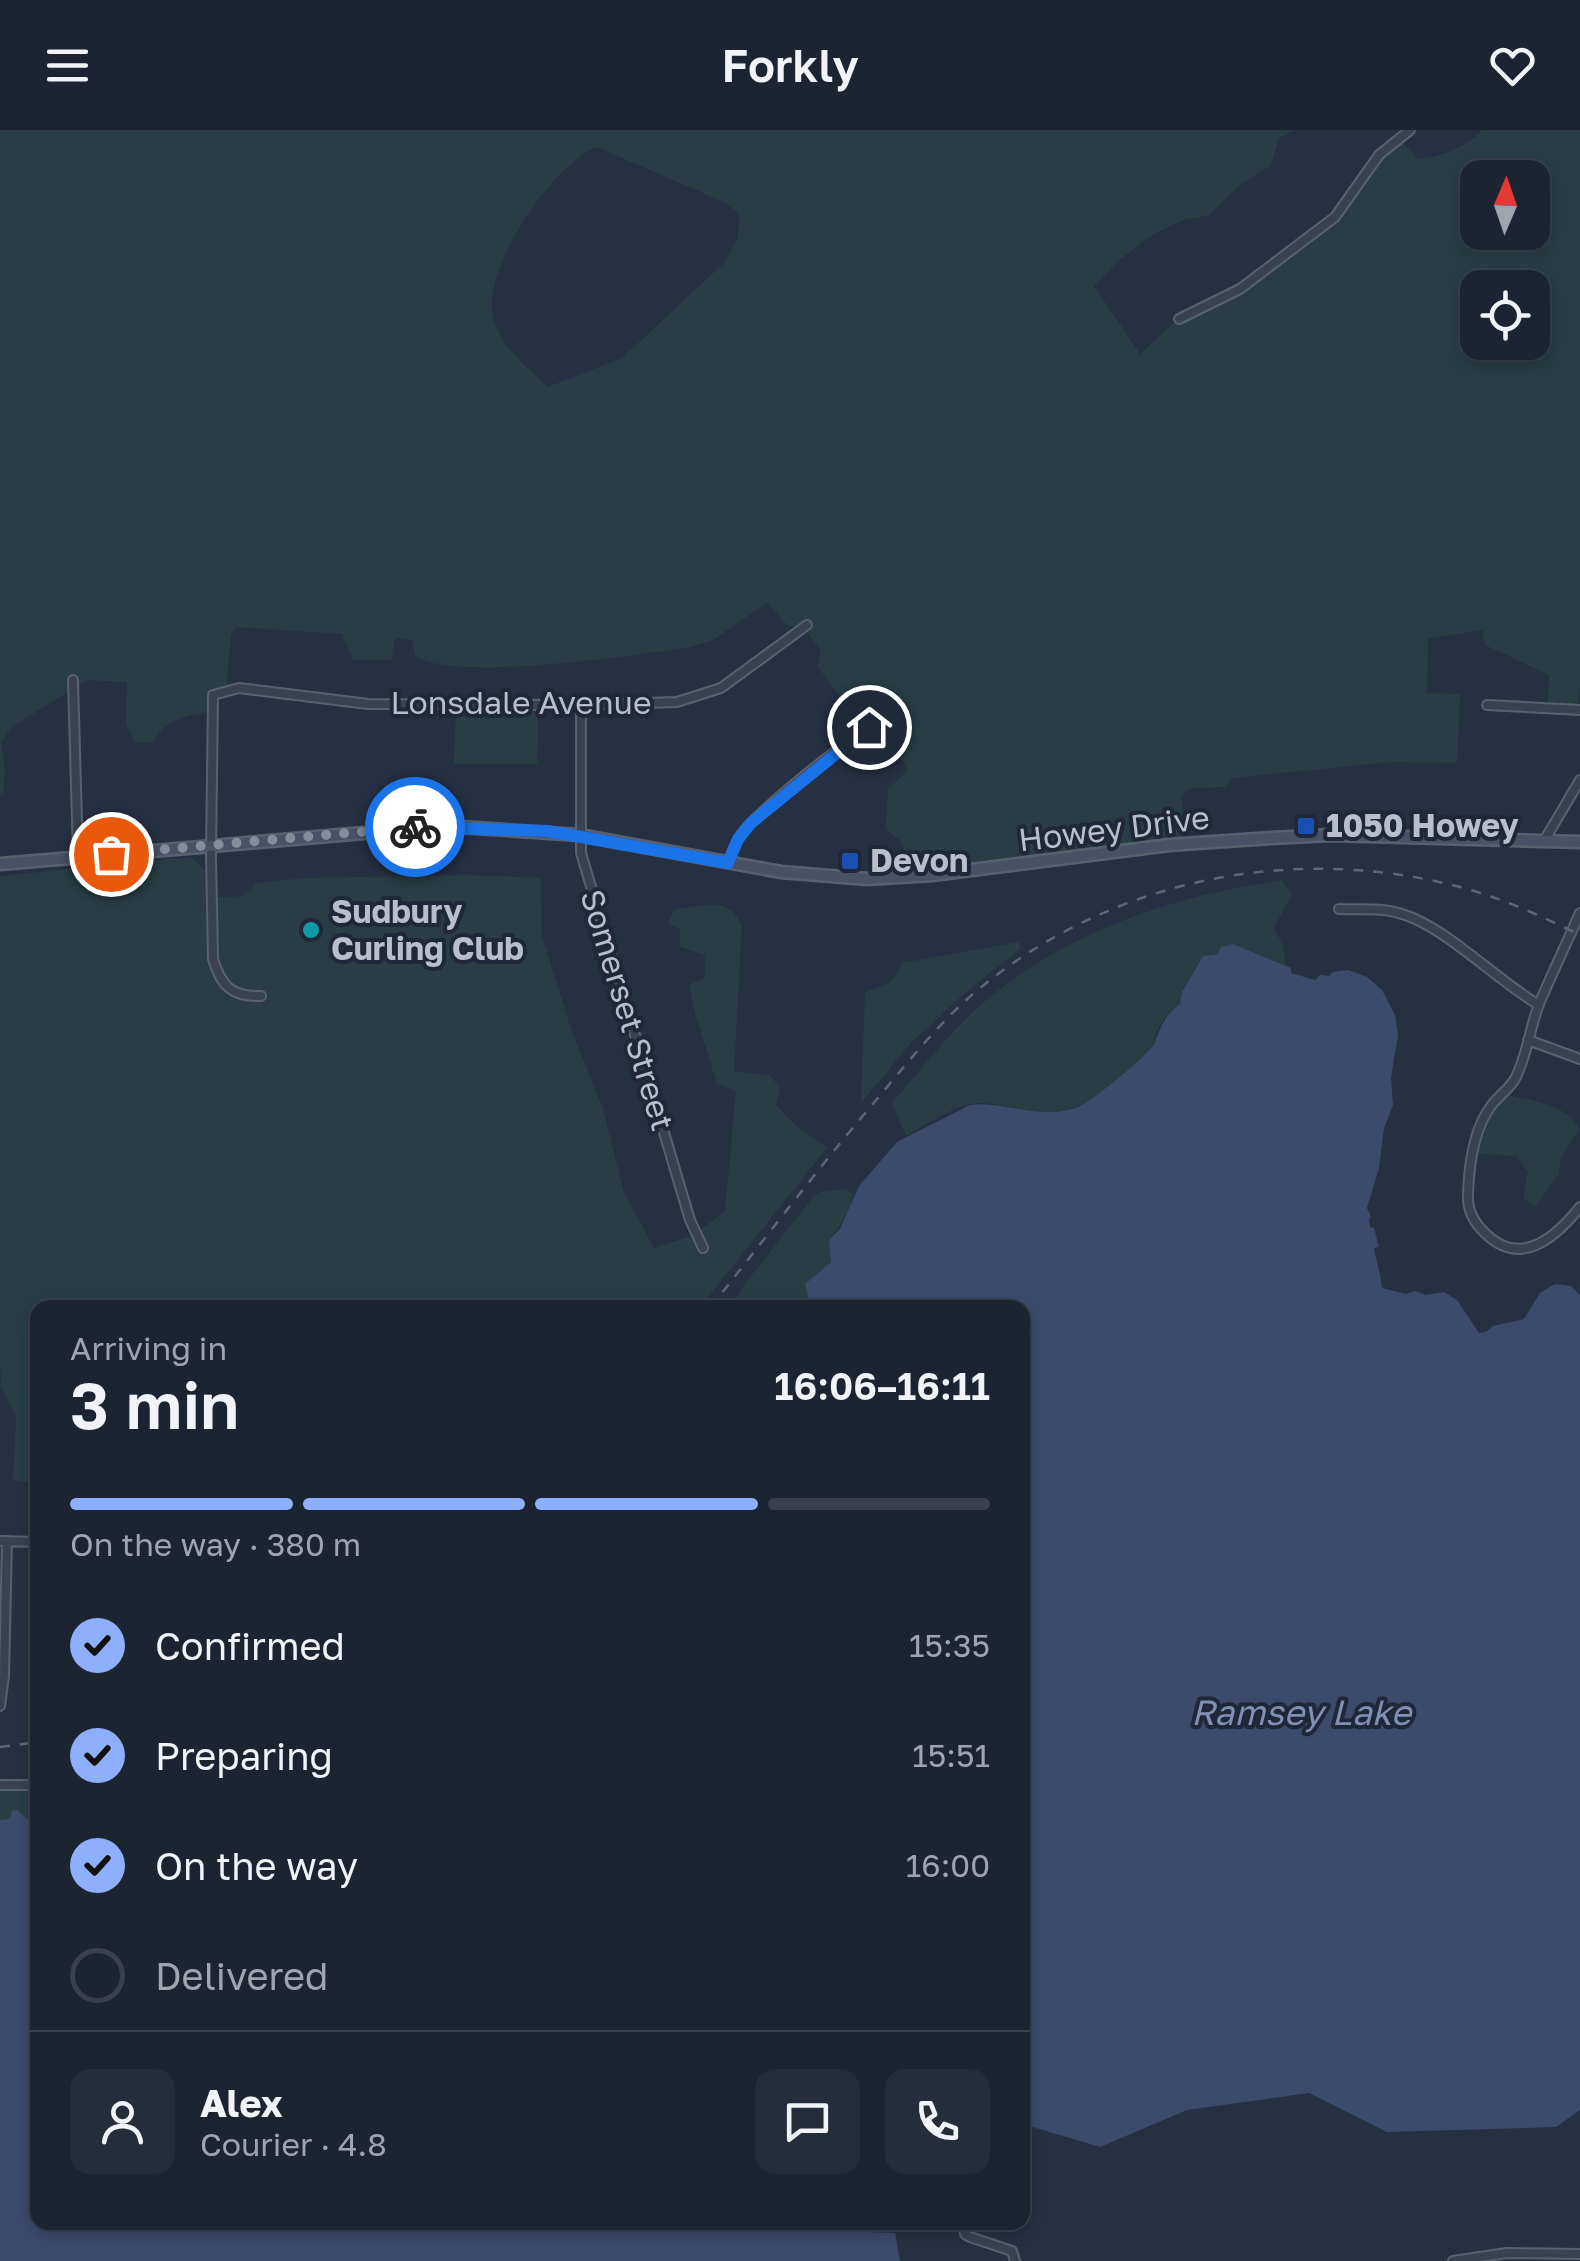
<!DOCTYPE html>
<meta charset="utf-8">
<style>
:root{--surface:#1c2432;--page:#252c3a;--text:#f1f3f6;--muted:#a0a4ac;--line:#3a414d;--accent:#8eaffb}
body{margin:0;font-family:"Golos Text",sans-serif;background:var(--page);color:var(--text);height:100vh;display:flex;flex-direction:column;font-size:38px;white-space:nowrap}
*{box-sizing:border-box;margin:0}
p{font-size:32px;color:var(--muted)}
.icon{flex:none;width:55px;height:55px;fill:none;stroke:currentColor;stroke-width:2;stroke-linecap:round;stroke-linejoin:round}
.map{position:relative;flex:1;overflow:hidden}
.details{position:absolute;left:30px;top:1170px;width:1000px;height:930px;display:flex;flex-direction:column;background:var(--surface);border-radius:20px;box-shadow:0 5px 15px #0003,0 0 0 2px var(--line)}
.details>*{flex:none}
.needle{width:65px;rotate:2deg}
.buttons{position:absolute;left:1460px;top:30px;display:grid;gap:20px}
.buttons a{display:grid;place-items:center;width:90px;height:90px;border-radius:20px;background:var(--surface);box-shadow:0 5px 15px #0003,0 0 0 2px var(--line);font-size:50px}
.pin{position:absolute;display:grid;place-items:center;width:85px;height:85px;color:#fff;margin:-42px;border:5px solid #fff;border-radius:50%;box-shadow:0 2px 10px #0007}
.courier{position:absolute;display:grid;place-items:center;width:100px;height:100px;margin:-50px;border:8px solid #1a73e8;border-radius:50%;background:#fff;color:#222;box-shadow:0 2px 12px #0007}
.headline em{font-style:normal;font-weight:600}
.headline div{display:flex;flex-direction:column-reverse}
.headline{display:flex;align-items:center;justify-content:space-between;height:170px;padding:0 40px}
h1{font-size:65px;font-weight:600;line-height:75px}
.bar{display:grid;grid-template-columns:repeat(4,1fr);gap:15px 10px;align-content:center;height:120px;padding:0 40px}
.bar i{height:12px;border-radius:8px;background:var(--line)}
.bar .current{background:var(--accent)}
.bar p{grid-column:span 4}
.line{display:flex;align-items:center;gap:25px;padding:0 40px;border-top:2px solid var(--line)}
.line div{flex:1}
.round{display:grid;place-items:center;flex:none;width:105px;height:105px;border-radius:20px;background:var(--page)}
ol{padding:0 40px;list-style:none}
li{display:flex;align-items:center;gap:30px;height:110px}
li p{margin-inline-start:auto}
li .icon{padding:10px;border-radius:50%;background:var(--accent);color:#111;stroke-width:4}
li:last-child{color:var(--muted)}
li i{width:55px;height:55px;border:5px solid var(--line);border-radius:50%}
header{display:flex;justify-content:space-between;align-items:center;height:130px;padding:0 40px;background:var(--surface);font-size:45px;font-weight:600}
.map>svg:first-child{display:block}
</style>
<header><svg class="icon" aria-label="menu" viewBox="0 0 24 24"><path d="M4 6h16M4 12h16M4 18h16"/></svg>Forkly<svg class="icon" aria-label="heart" viewBox="0 0 24 24"><path d="M12 20l-8-8c-3-5 5-10 8-4 3-6 11-1 8 4z"/></svg></header>
<div class="map">
<svg width="1580" height="2131" viewBox="0 0 1580 2131">
<rect width="100%" height="100%" fill="#263043"/>
<path fill="#283e44" fill-rule="evenodd" d="M0,0h1293l-14,8 -8,27 -31,20 -31,30 -26,5 -29,14 -35,26 -25,26 46,68 38,-35 37,-16 120,-87 21,-33 42,-45 20,21c21,-1 51,-13 64,-29h98v560l-3,19 -29,-2 1,-32 -64,-30 -3,-15 -54,9 -1,54 33,1 -3,69 -65,-1 -160,16 -7,9 -34,1 -9,7v48l-278,34 -1,-34 -17,-14 2,-40 20,-19 -16,-28 8,-23 -15,-13 -24,17 -44,-57 4,-16 -18,-23 -15,-1 -21,-23 -54,37 -22,7c-49,7 -243,37 -276,8l-3,-15 -17,-2 -4,22h-38l-11,-26 -106,-7 -5,8 -5,54 -13,6v16c-28,5 -45,7 -61,31h-17l-9,-18 1,-42 -40,-2 -74,46 -12,16 4,30 -2,23h-3zM597,17l129,56 13,11 -1,24 -14,25 -102,95 -74,29c-23,-21 -54,-45 -56,-80 -3,-46 61,-143 105,-160zM1478,48h54v54h-54zM1478,158h54v54h-54z
M538,581l-1,53h-83l2,-52z
M191,727l20,19 1,22 31,-2 13,-13 50,-5 160,-3 75,3 1,58 30,96 30,74 21,84 31,58 40,-13 31,-24 11,-120 -19,-7 -22,-71 -6,-28 16,-7v-23l-25,-8v-18l-12,-6 6,-13c30,-4 50,-16 68,14l-8,147 35,4 11,12 -4,18 18,19 33,24 -127,159 -662,1 -1,174 -24,-1 3,-64 -15,-30 -1,-27v-484z
M1281,750l11,15 -18,32 9,19 3,20 -52,-22 -9,2 -7,8 -15,2 -21,35 -2,13c-11,8 -19,17 -24,30 -2,6 0,9 -5,14 -19,20 -44,45 -70,57 -32,15 -68,0 -99,-2 -26,-1 -54,22 -76,33l-14,-33c27,-31 52,-64 82,-92 86,-78 194,-114 307,-131z
M1018,812l3,6 -54,43 -56,52 -50,60 4,-110c21,-11 26,-4 37,-30z
M1504,964c23,6 68,11 75,36l-18,27 -2,17 -24,33 -12,-9 5,-26 -11,-16 -43,-3 10,-35z
M845,1059l9,5c-5,18 -13,32 -25,46l2,22 -26,22 3,13 -14,10 -63,1 13,-23 70,-89 6,-4z
M0,1654l37,1v28l-10,6 -15,-8 -3,8 -9,1z"/>
<path fill="#3b4b6c" d="M1233,814l58,24v5l24,7 5,-5 9,1 4,-4 15,-2 19,7 15,13 13,25 3,20 -7,43 2,27 -9,23 -5,40 -12,40 4,9 -2,2 1,8 4,1 5,19 -5,1c2,14 7,25 8,40l24,6 9,-3 11,4 18,-3 13,8 22,33 7,-1 7,-6 31,-7 16,-26 15,-9 16,2 9,9v815l-24,17 -169,5 -78,-39 -122,17 -87,37 -77,-23 -1,-816 -228,-1 14,-10 -3,-13 26,-22 -2,-22 11,-11 19,-43 38,-44 73,-37c31,-5 72,16 108,2 15,-6 72,-53 77,-65 6,-16 10,-27 25,-38l2,-12 21,-36 15,-2 3,-7z
M17,1680l10,9 10,-6 1,409h804v9l53,2 5,28h-900v-441l9,-1 3,-8z"/>
<g fill="none" stroke-linecap="round" stroke-linejoin="round">
<defs>
<path id="street" d="M1179,189l61,-30 95,-72 44,-62 31,-25
M73,550l5,177
M581,575v148l109,367 13,28
M1487,575l93,5
M1544,711l36,-61
M728,733c4,-10 7,-20 13,-28 17,-24 112,-101 139,-113
M1339,779c20,1 43,-2 63,5 44,13 94,66 137,91
M1580,783c-14,31 -28,61 -41,91 -9,24 -12,51 -23,73 -6,12 -18,19 -25,29 -18,24 -22,59 -23,88 -1,16 6,29 18,40 35,34 70,3 94,-27
M261,866c-29,1 -40,-10 -48,-37l-2,-103 2,-161 26,-7 129,16 213,1 96,-3 44,-14 86,-63
M1528,910l52,19
M0,1411l35,1
M0,1576l4,-30 3,-135
M0,1655h38
M964,2092l1,12 5,3 42,14 3,10
M1453,2131l54,-8 73,1"/>
<path id="secondary" d="M0,734l446,-38 133,9 202,37 86,7 65,-4 237,-30 102,-7 60,-3 249,7"/>
</defs>
<use href="#street" stroke="#596070" stroke-width="12"/>
<use href="#secondary" stroke="#596070" stroke-width="15"/>
<use href="#street" stroke="#3a4252" stroke-width="8"/>
<use href="#secondary" stroke="#485166" stroke-width="10"/>
<path stroke="#5c6679" stroke-width="2.5" stroke-dasharray="10 10" stroke-linecap="butt" d="M710,1178c54,-68 106,-137 162,-203 32,-38 64,-79 102,-112 135,-114 317,-150 486,-106 42,11 81,29 120,48
M0,1617l38,-5"/>
</g>
<g fill="none" stroke-linecap="round" stroke-linejoin="round">
<path stroke="#858c9c" stroke-width="10" stroke-dasharray="0 18" d="M111,724l304,-27"/>
<path stroke="#1a73e8" stroke-width="12" d="M415,697l132,4 181,32 10,-24 13,-16 118,-96"/>
</g>
<g fill="#1a4fb4" stroke="#1f2738" stroke-width="4">
<rect x="1296" y="686" width="20" height="20" rx="5"/>
<rect x="840" y="721" width="20" height="20" rx="5"/>
</g>
<circle fill="#0f9aa8" stroke="#1f2738" stroke-width="4" cx="311" cy="800" r="10"/>
<g text-anchor="middle" stroke-width="8" stroke-linejoin="round" paint-order="stroke">
<g font-size="32" fill="#b8becc" stroke="#1f2738">
<text x="521" y="584">Lonsdale Avenue</text>
<text transform="translate(1114 699) rotate(-7)" y="11">Howey Drive</text>
<text transform="translate(627 880) rotate(73)" y="11">Somerset Street</text>
</g>
<g font-size="32" font-weight="bold" fill="#b8becc" stroke="#1f2738" text-anchor="start">
<text x="1326" y="707">1050 Howey</text>
<text x="870" y="742">Devon</text>
<text x="331" y="793">Sudbury<tspan x="331" dy="37">Curling Club</tspan></text>
</g>
<g font-size="35" font-style="italic" fill="#7e90b4" stroke="#1f2738">
<text x="1301" y="1595">Ramsey Lake</text>
</g>
</g>
</svg>
<div class="buttons">
<a><svg class="needle" viewBox="-14 -14 28 28"><path d="M0-13l5 13h-10z" fill="#e53935"/><path d="M0 13l5-13h-10z" fill="#a0a4ac"/></svg></a>
<a><svg class="icon" aria-label="locate" viewBox="0 0 24 24"><circle cx="12" cy="12" r="6"/><path d="M12 2v4M12 18v4M2 12h4M18 12h4"/></svg></a>
</div>
<div class="pin" style="left:111px;top:724px;background:#ea580c"><svg class="icon" aria-label="bag" viewBox="0 0 24 24"><path d="M5 8h14l-1 12H6zM9 8a3 3 0 0 1 6 0"/></svg></div>
<div class="pin" style="left:869px;top:597px;background:#1f2937"><svg class="icon" aria-label="home" viewBox="0 0 24 24"><path d="M3 11l9-7 9 7M6 9v11h12V9"/></svg></div>
<div class="courier" style="left:415px;top:697px"><svg class="icon" aria-label="bike" viewBox="0 0 24 24"><circle cx="6" cy="16" r="4"/><circle cx="18" cy="16" r="4"/><path d="M6 16l4-8h5l3 8M10 8l3 8H6M13 5h3"/></svg></div>
<section class="details">
<div class="headline"><div><h1>3 min</h1><p>Arriving in</p></div><em>16:06–16:11</em></div>
<div class="bar"><i class="current"></i><i class="current"></i><i class="current"></i><i></i><p>On the way · 380 m</p></div>
<ol>
<li><svg class="icon" aria-label="check" viewBox="0 0 24 24"><path d="M5 12l5 5 9-10"/></svg>Confirmed<p>15:35</p></li>
<li><svg class="icon" aria-label="check" viewBox="0 0 24 24"><path d="M5 12l5 5 9-10"/></svg>Preparing<p>15:51</p></li>
<li><svg class="icon" aria-label="check" viewBox="0 0 24 24"><path d="M5 12l5 5 9-10"/></svg>On the way<p>16:00</p></li>
<li><i></i>Delivered</li>
</ol>
<div class="line" style="height:180px"><a class="round"><svg class="icon" aria-label="person" viewBox="0 0 24 24"><circle cx="12" cy="8" r="4"/><path d="M4 21q1-7 8-7t8 7"/></svg></a><div><b>Alex</b><p>Courier · 4.8</p></div><a class="round"><svg class="icon" aria-label="chat" viewBox="0 0 24 24"><path d="M4 5h16v11H9l-5 4z"/></svg></a><a class="round"><svg class="icon" aria-label="phone" viewBox="0 0 24 24"><path d="M5 4h4l2 5-3 2q2 4 5 5l2-3 5 2v4C11 20 4 13 5 4z"/></svg></a></div>
</section>
</div>
